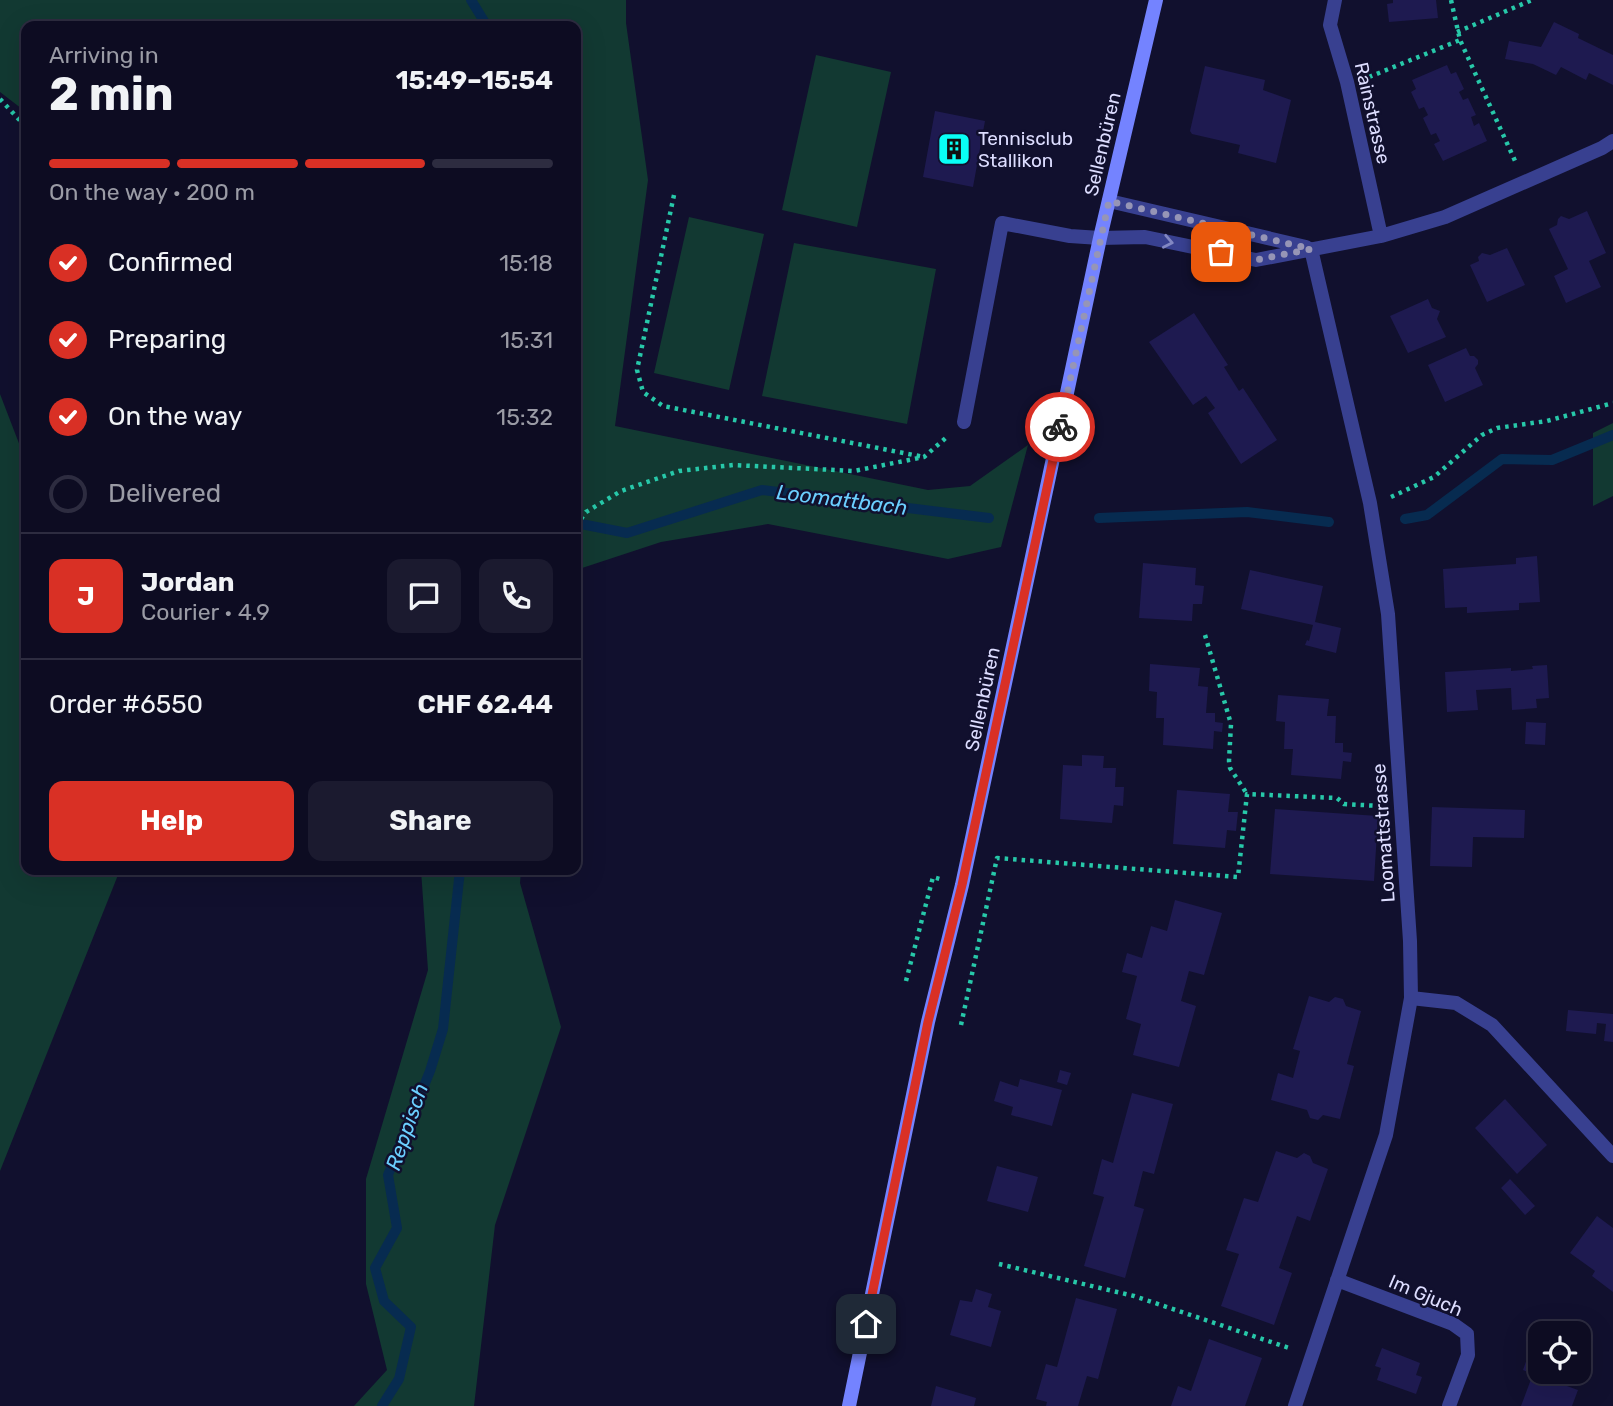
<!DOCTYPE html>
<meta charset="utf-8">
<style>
:root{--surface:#0d0c22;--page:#1b1a2f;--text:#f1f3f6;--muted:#9a9ba5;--line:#2d2c40;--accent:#d93025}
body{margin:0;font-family:Rubik,sans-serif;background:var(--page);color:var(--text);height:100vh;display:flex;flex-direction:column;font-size:26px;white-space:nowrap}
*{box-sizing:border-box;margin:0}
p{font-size:23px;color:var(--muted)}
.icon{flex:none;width:38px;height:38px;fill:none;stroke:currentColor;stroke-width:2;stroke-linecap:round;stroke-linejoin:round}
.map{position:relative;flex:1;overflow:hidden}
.sheet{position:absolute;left:21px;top:21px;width:560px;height:854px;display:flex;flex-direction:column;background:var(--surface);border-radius:14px;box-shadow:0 7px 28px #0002,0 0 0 2px var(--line)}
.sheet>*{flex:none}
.controls{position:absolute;left:1528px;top:1321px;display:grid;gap:14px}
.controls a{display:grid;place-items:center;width:63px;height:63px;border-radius:14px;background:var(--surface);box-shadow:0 7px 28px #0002,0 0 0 2px var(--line);font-size:35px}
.pin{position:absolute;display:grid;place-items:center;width:60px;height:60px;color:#fff;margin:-30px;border-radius:14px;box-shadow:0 4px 10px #0006}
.courier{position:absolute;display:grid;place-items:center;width:70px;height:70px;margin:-35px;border:5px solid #d93025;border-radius:50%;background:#fff;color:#222;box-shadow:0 2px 9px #0007}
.headline em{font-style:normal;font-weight:700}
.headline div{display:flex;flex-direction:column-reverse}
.headline{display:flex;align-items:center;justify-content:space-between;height:119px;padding:0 28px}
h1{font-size:46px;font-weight:700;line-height:52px}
.bar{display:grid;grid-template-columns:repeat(4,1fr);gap:10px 7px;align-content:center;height:84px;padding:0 28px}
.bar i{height:9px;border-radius:5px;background:var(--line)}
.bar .current{background:var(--accent)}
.bar p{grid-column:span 4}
.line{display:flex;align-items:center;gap:18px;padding:0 28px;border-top:2px solid var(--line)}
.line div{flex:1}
.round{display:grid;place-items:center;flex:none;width:74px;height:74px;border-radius:14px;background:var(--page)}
ol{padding:0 28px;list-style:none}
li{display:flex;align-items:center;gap:21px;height:77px}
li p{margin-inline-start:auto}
li .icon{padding:7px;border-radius:50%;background:var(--accent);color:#fff;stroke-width:4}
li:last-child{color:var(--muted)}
li i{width:38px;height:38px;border:4px solid var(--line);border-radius:50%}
.cta{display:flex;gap:14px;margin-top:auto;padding:14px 28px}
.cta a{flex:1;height:80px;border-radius:14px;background:var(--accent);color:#fff;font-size:28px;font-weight:700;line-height:80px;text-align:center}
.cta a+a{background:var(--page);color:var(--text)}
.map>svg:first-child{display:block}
</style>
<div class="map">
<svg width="1613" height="1406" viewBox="0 0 1613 1406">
<rect width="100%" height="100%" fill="#11102e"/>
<path fill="#123932" d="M0,0h626v23l22,157 -33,246 313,64 42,-4 58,-41 -27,102 -53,12 -180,-35 -107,18 -85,28v-544h-550v86l-26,-20z
M816,55l75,17 -34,155 -75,-17z
M689,217l75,17 -35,156 -75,-17z
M794,243l142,26 -29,155 -145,-28z
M0,394l20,52 6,24v400h94l-120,301z
M1613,423v73l-20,10v-73z
M421,870h100l-1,13 41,144 -66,198 -21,181h-120l33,-36 -21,-86v-105l62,-209z"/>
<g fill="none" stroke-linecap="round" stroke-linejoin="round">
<path stroke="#072b50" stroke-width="10" d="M471,0l16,26
M1099,518l148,-6 82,10
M1405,519l22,-4 75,-56 50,1 61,-25
M576,523l51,10 135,-43 227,28
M382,1406l17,-27 12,-52 -27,-26 -9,-33 22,-40 -9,-53 42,-104 13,-42 17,-159"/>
</g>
<path fill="#1e1a50" d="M1393,0h43l2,18 -49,4 -2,-18 6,-1z
M1554,22l25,12 -1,4 35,17v30l-24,-12 -3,7 -25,-13 -5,8 -23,-11 -28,-5 4,-18 32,6z
M1447,65l4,9 5,-2 8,17 -5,3 4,8 5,-2 8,17 -5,2 3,9 5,-3 8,18 -44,20 -9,-17 6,-3 -4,-8 -5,2 -8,-17 5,-3 -4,-8 -5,2 -8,-17 5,-3 -4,-9z
M1205,66l60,14 -2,10 28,10 -15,63 -38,-10 2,-8 -48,-11 -2,-3z
M935,111l50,10 -12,66 -50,-10z
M1587,211l19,42 -17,8 12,26 -35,16 -12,-27 14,-7 -19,-40 8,-4 1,-6 3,-3 8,3z
M1507,248l18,37 -38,17 -17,-37 9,-4 -1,-4 4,-4 8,2z
M1428,299l4,9 8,3 -3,8 9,18 -38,16 -18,-37z
M1194,313l34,52 -4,2 15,24 4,-3 34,52 -36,24 -33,-51 7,-5 -9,-12 -13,9 -44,-63z
M1466,348l4,8h4l4,4v4l-3,4 8,17 -38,17 -17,-37z
M1537,556l3,46 -21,1v7l-52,3v-6l-22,1 -2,-39 73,-5v-6z
M1143,563l53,5 -1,17 9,1 -2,18h-9l-1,17 -53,-3z
M1250,570l73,16 -8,36 26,6 -5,25 -31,-8 2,-5 2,1 4,-16 -72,-16z
M1150,664l50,4 -2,18 10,1 -2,26h9v9l8,1 -1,9 -8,-1 -1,18 -50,-4 1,-27h-8l1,-26 -8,-1z
M1547,665l2,33 -13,1 1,9 -25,2 -1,-22 -35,2 2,20 -31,2 -2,-40 66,-4v3l22,-2 -1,-3z
M1278,695l51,4 -2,17h9l-1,27h8v9l9,1 -1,9 -8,-1 -2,18 -50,-4 2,-26h-9l1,-27 -9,-1z
M1526,722l20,1 -1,22 -20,-1z
M1082,755l22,1 -1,12h13l-1,19h9l-1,19 -9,-1 -2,18 -52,-4 3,-54 19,1z
M1177,790l53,4 -2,18h10l-1,9 -1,10 -9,-1 -2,18 -52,-4z
M1432,807l93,3 -1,28 -51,-1 -1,30 -42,-1z
M1275,809l103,7 -4,65 -104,-7z
M1175,900l47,13 -18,62 -15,-4 -8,30 15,5 -17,61 -46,-12 8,-31 -15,-5 11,-43 -15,-4 5,-19 15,5 9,-32 16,5z
M1309,996l20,6 6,-5 8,2 3,7 15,5 -14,53 7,2 -14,53 -17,-4 -5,5 -8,-2 -3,-8 -36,-10 7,-27 15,5 7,-27 -7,-2z
M1568,1010l45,4v28l-9,-1 2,-17 -9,-1 -1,11 -30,-3z
M1060,1070l11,3 -4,12 -10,-3z
M1020,1079l42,11 -10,36 -41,-11 2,-8 -19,-6 6,-20 18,6z
M1132,1093l41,11 -19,70 -11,-3 -9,35 10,3 -19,69 -41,-12 20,-69 -11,-3 9,-35 11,4z
M1505,1099l42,46 -30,29 -42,-46z
M1276,1151l21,7 7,-5 6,3 3,7 15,6 -18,52 -13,-5 -18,52 13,5 -18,52 -53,-19 18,-52 -13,-4 18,-52 14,4z
M997,1166l41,11 -10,35 -41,-11z
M1510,1179l25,27 -10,9 -24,-27z
M1597,1216l16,12v64l-21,-16 3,-5 -25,-18z
M976,1289l16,5 -4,13 13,4 -10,36 -41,-12 10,-35 12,2z
M1076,1298l41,11 -19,70 -11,-3 -9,30h-32l1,-4 -11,-3 10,-35 11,3z
M1209,1339l53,19 -17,48h-74l7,-20 13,5z
M1382,1348l38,15 -4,12 6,2 -6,17 -39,-14 4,-12 -6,-2z
M1529,1353l11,4v15h13l-3,8 28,10 -6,16h-51l12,-32 -10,-4z
M936,1386l40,12 -2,8h-43z"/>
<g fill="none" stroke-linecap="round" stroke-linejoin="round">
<path stroke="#27c8a9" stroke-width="4.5" stroke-dasharray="3.5 5" stroke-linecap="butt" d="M1451,0l9,40 56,123
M1457,32l75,-32
M1369,77l91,-37
M0,99l26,28
M674,195l-37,175 6,22 20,14 261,51
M1391,497l43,-20 48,-42 15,-7 50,-7 66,-18
M576,526l10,-14 35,-21 58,-20 54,-6 121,6 70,-14 24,-21
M1205,635l26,89 -2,37 1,7 17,26
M906,981l27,-104 7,2
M961,1025l36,-167 241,19 9,-83 90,4 7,6 36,2
M999,1264l135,32 158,53"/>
<path stroke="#384090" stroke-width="14" d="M964,422l38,-199 68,13 30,2"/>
<path stroke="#384090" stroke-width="14" d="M1335,0l-5,25 17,57 34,154
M1109,201l197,46
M1100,238l45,-1 111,23 125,-24 64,-19 157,-69 11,-7
M1411,998l45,5 36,22 121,131
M1337,1280l116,44 14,10 1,21 -19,51
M1295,1406l91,-271 25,-137 -1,-57 -22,-327 -18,-111 -59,-254"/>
<path stroke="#7483ff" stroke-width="14" d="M849,1406l79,-384 34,-137 138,-647 56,-238"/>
</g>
<defs><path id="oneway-chevron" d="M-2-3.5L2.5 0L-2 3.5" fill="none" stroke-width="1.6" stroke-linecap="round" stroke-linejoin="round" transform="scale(1.75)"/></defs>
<use stroke="#8287c2" href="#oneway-chevron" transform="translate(1168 242) rotate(11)"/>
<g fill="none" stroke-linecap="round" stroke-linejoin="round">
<path stroke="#9695b6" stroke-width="7" stroke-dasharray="0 12.6" d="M1060,427l49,-226 202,48 -55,11 -35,-8"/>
<path stroke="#d93025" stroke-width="9" d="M866,1324l62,-302 34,-137 98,-458"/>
</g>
<defs>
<symbol id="building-square" viewBox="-11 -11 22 22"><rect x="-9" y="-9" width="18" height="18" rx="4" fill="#09fff6" stroke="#11102e"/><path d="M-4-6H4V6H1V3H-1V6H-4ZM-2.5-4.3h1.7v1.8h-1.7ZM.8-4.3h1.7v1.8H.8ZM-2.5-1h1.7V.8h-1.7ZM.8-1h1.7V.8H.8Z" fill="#111"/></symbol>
</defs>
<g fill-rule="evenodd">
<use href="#building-square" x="935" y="130" width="38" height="38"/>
</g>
<g text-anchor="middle" stroke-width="5" stroke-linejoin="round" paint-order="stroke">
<g font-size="19" fill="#ddf" stroke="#11102e">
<text transform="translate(1373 113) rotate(77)" y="7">Rainstrasse</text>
<text transform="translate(1102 144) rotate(-77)" y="7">Sellenbüren</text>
<text transform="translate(982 699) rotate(-78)" y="7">Sellenbüren</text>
<text transform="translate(1383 833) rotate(-94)" y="7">Loomattstrasse</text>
<text transform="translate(1426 1295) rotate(23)" y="7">Im Gjuch</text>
</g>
<g font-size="19" fill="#ddf" stroke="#11102e" text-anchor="start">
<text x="978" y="145">Tennisclub<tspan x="978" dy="22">Stallikon</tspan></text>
</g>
<g font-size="21" font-style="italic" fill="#6bcfff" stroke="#11102e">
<text transform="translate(842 500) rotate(7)" y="7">Loomattbach</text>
<text transform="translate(407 1127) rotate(-71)" y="7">Reppisch</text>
</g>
</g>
</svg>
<div class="controls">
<a><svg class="icon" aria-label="locate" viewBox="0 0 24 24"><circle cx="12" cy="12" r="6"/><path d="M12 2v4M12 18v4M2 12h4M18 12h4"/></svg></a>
</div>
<div class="pin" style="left:1221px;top:252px;background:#ea580c"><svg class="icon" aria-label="bag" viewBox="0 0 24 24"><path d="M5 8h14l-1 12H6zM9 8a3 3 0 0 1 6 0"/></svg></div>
<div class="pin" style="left:866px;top:1324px;background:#1f2937"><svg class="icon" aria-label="home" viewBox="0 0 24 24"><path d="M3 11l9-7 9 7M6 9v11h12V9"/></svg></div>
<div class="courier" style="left:1060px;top:427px"><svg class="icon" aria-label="bike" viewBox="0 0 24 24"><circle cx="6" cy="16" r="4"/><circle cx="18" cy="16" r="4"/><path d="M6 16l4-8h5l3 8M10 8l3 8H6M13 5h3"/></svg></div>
<section class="sheet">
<div class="headline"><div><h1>2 min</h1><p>Arriving in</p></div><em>15:49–15:54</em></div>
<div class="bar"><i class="current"></i><i class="current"></i><i class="current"></i><i></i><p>On the way · 200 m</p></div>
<ol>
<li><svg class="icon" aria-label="check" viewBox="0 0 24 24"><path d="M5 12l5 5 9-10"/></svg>Confirmed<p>15:18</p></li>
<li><svg class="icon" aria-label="check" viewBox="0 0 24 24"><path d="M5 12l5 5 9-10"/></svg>Preparing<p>15:31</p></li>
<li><svg class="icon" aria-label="check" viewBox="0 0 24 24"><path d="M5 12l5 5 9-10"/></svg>On the way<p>15:32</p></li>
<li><i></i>Delivered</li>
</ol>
<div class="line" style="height:126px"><b class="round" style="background:var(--accent);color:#fff">J</b><div><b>Jordan</b><p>Courier · 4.9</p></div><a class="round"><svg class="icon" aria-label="chat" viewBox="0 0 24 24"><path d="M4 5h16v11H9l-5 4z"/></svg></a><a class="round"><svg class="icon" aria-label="phone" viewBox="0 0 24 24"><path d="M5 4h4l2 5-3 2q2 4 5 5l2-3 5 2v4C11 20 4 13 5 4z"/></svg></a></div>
<div class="line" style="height:91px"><div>Order #6550</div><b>CHF 62.44</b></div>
<div class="cta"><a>Help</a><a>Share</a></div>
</section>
</div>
